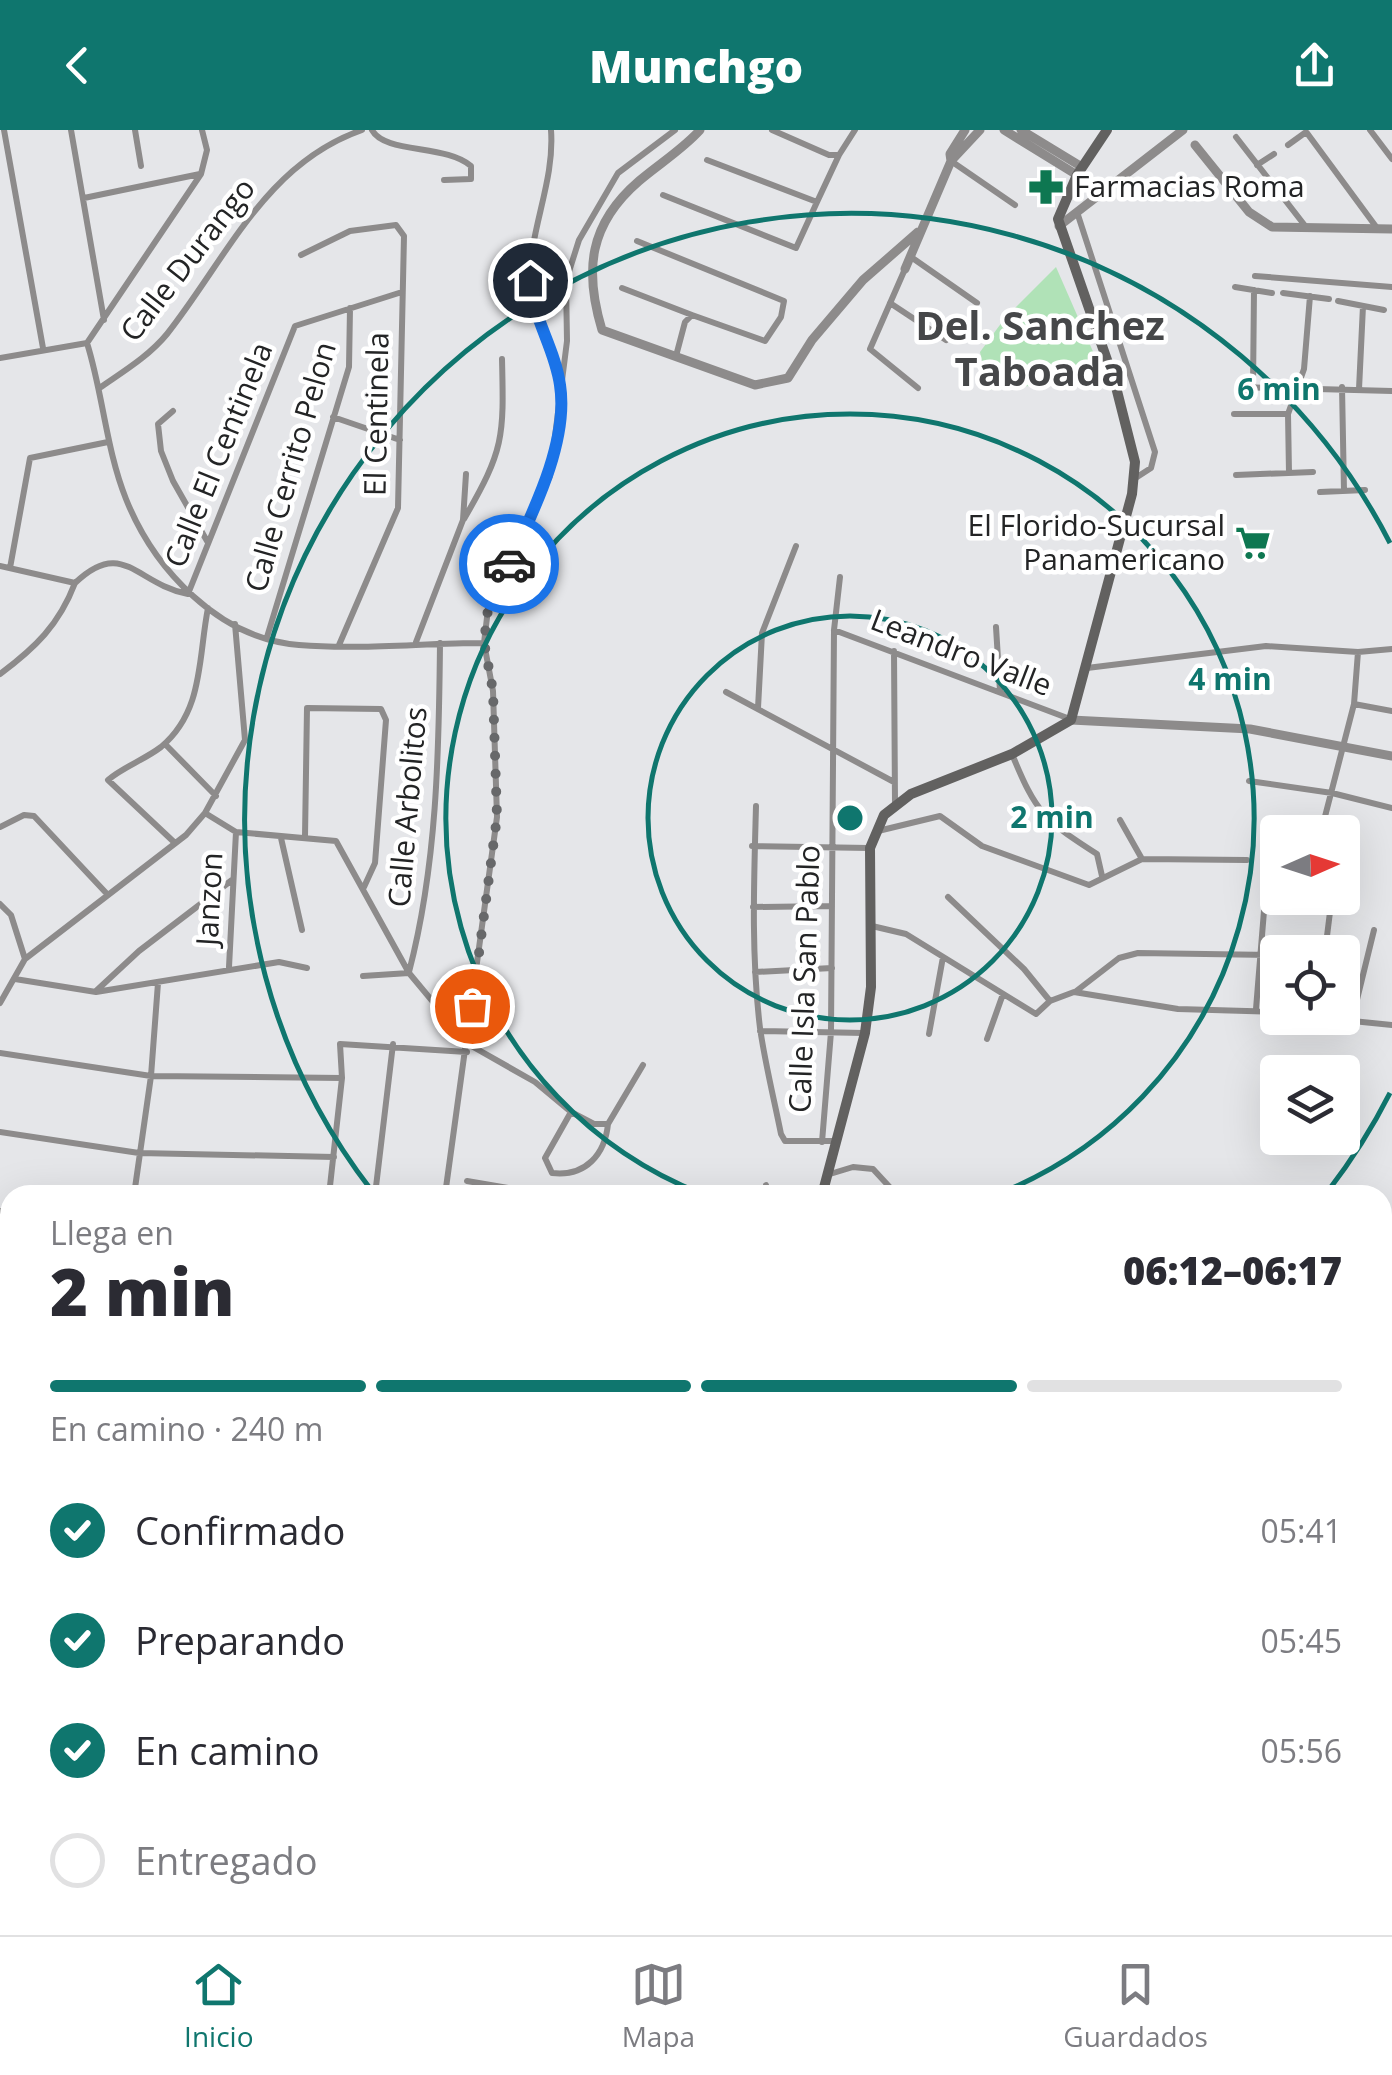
<!DOCTYPE html>
<html lang="es">
<meta charset="utf-8">
<style>
:root{--surface:#fff;--page:#f7f7f7;--text:#2b2b33;--muted:#7c7c81;--line:#e1e1e2;--accent:#0f766e}
body{margin:0;font-family:"Open Sans",sans-serif;background:var(--page);color:var(--text);height:100vh;display:flex;flex-direction:column;font-size:38px;white-space:nowrap}
*{box-sizing:border-box;margin:0}
p{font-size:32px;color:var(--muted)}
.icon{flex:none;width:55px;height:55px;fill:none;stroke:currentColor;stroke-width:2;stroke-linecap:round;stroke-linejoin:round}
.map{position:relative;flex:1;overflow:hidden}
.sheet{position:absolute;left:0px;top:1055px;width:1392px;height:750px;display:flex;flex-direction:column;background:var(--surface);border-radius:30px 30px 0 0;box-shadow:0 10px 40px #0002}
.sheet>*{flex:none}
.needle{width:65px;rotate:87deg}
.tools{position:absolute;left:1260px;top:685px;display:grid;gap:20px}
.tools a{display:grid;place-items:center;width:100px;height:100px;border-radius:10px;background:var(--surface);box-shadow:0 10px 40px #0002;font-size:50px}
.pin{position:absolute;display:grid;place-items:center;width:85px;height:85px;color:#fff;margin:-42px;border:5px solid #fff;border-radius:50%;box-shadow:0 2px 10px #0007}
.courier{position:absolute;display:grid;place-items:center;width:100px;height:100px;margin:-50px;border:8px solid #1a73e8;border-radius:50%;background:#fff;color:#222;box-shadow:0 2px 12px #0007}
.summary em{font-style:normal;font-weight:800}
.summary div{display:flex;flex-direction:column-reverse}
.summary{display:flex;align-items:center;justify-content:space-between;height:170px;padding:0 50px}
h1{font-size:65px;font-weight:800;line-height:75px}
.bar{display:grid;grid-template-columns:repeat(4,1fr);gap:15px 10px;align-content:center;height:120px;padding:0 50px}
.bar i{height:12px;border-radius:8px;background:var(--line)}
.bar .selected{background:var(--accent)}
.bar p{grid-column:span 4}
ol{padding:0 50px;list-style:none}
li{display:flex;align-items:center;gap:30px;height:110px}
li p{margin-inline-start:auto}
li .icon{padding:10px;border-radius:50%;background:var(--accent);color:#fff;stroke-width:4}
li:last-child{color:var(--muted)}
li i{width:55px;height:55px;border:5px solid var(--line);border-radius:50%}
header{display:flex;justify-content:space-between;align-items:center;height:130px;padding:0 50px;background:var(--accent);color:#fff;font-size:45px;font-weight:800}
.tab-bar{display:flex;justify-content:space-around;align-items:center;height:140px;border-top:2px solid var(--line);background:var(--surface);font-size:28px;color:var(--muted)}
.tab-bar a{display:grid;justify-items:center;gap:5px}
.tab-bar .selected{color:var(--accent)}
.map>svg:first-child{display:block}
</style>
<header><svg class="icon" aria-label="back" viewBox="0 0 24 24"><path d="M15 5l-7 7 7 7"/></svg>Munchgo<svg class="icon" aria-label="share" viewBox="0 0 24 24"><path d="M12 15V3M7 8l5-5 5 5M5 13v7h14v-7"/></svg></header>
<div class="map">
<svg width="1392" height="1805" viewBox="0 0 1392 1805">
<rect width="100%" height="100%" fill="#e5e6e9"/>
<path fill="#b0e2b7" d="M1056,137l49,112 -117,11 -8,-38 25,-34z"/>
<g fill="none" stroke-linecap="round" stroke-linejoin="round">
<path stroke="#8d8b8b" stroke-width="6" d="M4,0l39,218
M71,0l33,190
M135,0l6,36
M372,0c13,24 74,14 99,36v13l-27,1
M551,0c4,53 -23,102 -21,155 1,32 21,66 29,98
M772,0l57,25h10l16,-25
M1370,0l22,29
M1307,3l70,95
M1236,7l70,90
M1288,15l18,-13
M707,30l110,42 22,-47
M951,31l64,44
M1257,35l17,-11
M663,65l133,53 21,-46
M84,68l116,-24
M1077,82l78,240 -4,16 -17,11
M637,111l147,60 -3,16 -16,24 -73,-26 -7,7 -9,34
M301,125l49,-24 46,-6 8,11 -6,272 -59,137
M911,127l66,46
M905,139l-35,80 48,39
M1255,146l137,11
M1235,157l37,6
M622,158l70,27
M1283,163l46,6
M1338,171l46,9
M890,173l56,37
M87,213c16,51 19,106 39,156 28,70 93,140 173,146 60,5 124,-2 184,-2
M87,213l114,-169 6,-24 -5,-20
M0,228l87,-15
M101,257c23,-16 48,-31 66,-53 60,-76 98,-170 195,-204
M1238,257l154,4
M1342,257l2,104
M1253,258l1,-98
M1359,259l4,-83
M173,281l-15,13 3,27 12,30 34,60
M1234,284h54
M333,287l67,23
M1289,343l-1,-59 16,-45 6,-73
M1236,345l77,-3
M1320,362l45,-2
M464,389c40,-69 40,-81 38,-160
M0,436l75,17c48,-46 61,1 113,11l107,-268 107,-34
M10,438l20,-110 78,-16
M996,497l4,64
M834,500l236,89
M267,507l82,-270 1,-59
M416,512l47,-122 3,-46
M894,521l1,152
M1087,538l179,-22 92,6 34,-3
M0,544c35,-26 59,-49 75,-91
M726,562l168,90
M1354,574l38,7
M758,578l4,-75 34,-87
M165,614l51,52
M1012,624c24,59 32,66 85,100l5,22
M1249,651l83,12 60,15
M756,676c-2,74 -5,148 4,222 5,35 14,71 21,106l4,7h52
M205,683l31,19 100,9 73,132 59,71 67,38 36,30 23,12h14l35,-59
M1120,690l22,39
M0,697l24,-12 10,1 74,79
M878,701l62,-15 42,30 107,39 53,-26 105,1
M1321,702l33,-128 4,-52
M305,707l2,-129 74,1 5,11 -11,143 -11,24
M281,708l21,92
M175,713l-67,-63c15,-13 36,-20 53,-33 43,-36 37,-89 47,-139
M752,716l117,2
M948,767l76,72 26,32
M0,774l11,11 14,44
M753,777l79,-1
M872,796l34,8 130,80 14,-13 24,-9 104,17 100,3
M1325,822l6,-48
M229,837l7,-135
M409,842c28,-107 30,-220 31,-329
M755,842l77,-4
M363,846l46,-3
M15,849l81,13 183,-30 28,6
M96,861l43,-40 93,-71
M1075,862l44,-34 19,-5 140,2
M0,873l25,-44 161,-124 19,-22 40,-73 -10,-116
M1256,879l8,-98
M1323,888l69,7
M1352,890l22,-90
M760,901l104,2
M929,904l14,-77
M987,909l16,-45
M0,923l151,23 191,2
M571,982l-26,46 7,15c34,4 53,-19 56,-49
M0,1002l139,21 195,4
M822,1012l9,-110 3,-402 6,-53
M830,1044l23,-7 20,2 24,26
M467,1051l82,14
M766,1055l3,10
M134,1065l17,-119 7,-93
M329,1065l13,-117 -2,-34 127,8
M375,1065l18,-151
M445,1065l52,-378 -4,-126 -9,-48 4,-34 62,-133 17,-135 -1,-60 13,-41 39,-67 57,-43
M0,1081l10,1
M0,1276l10,-2
M0,1346l10,-3
M0,1390l10,-5
M0,1465l10,-6
M0,1539l10,-10
M0,1558l10,15
M0,1613l10,-11
M0,1710l10,11
M0,1738l10,2"/>
<path stroke="#8d8b8b" stroke-width="9" d="M700,0c-17,19 -41,34 -61,51 -50,43 -55,89 -37,149l153,55 33,-7 24,-38 51,-60 55,-48
M1004,0l73,45
M1021,0l61,37
M1195,15l54,67 23,15 120,2
M951,31l29,-31
M1059,96l124,-96
M905,139l46,-108 -1,-7 15,-24
M1071,590l179,9 142,27
M0,1246l10,-2
M1382,1610l10,5
M476,1805l4,-10
M1223,1805l1,-10"/>
<path stroke="#626160" stroke-width="10" d="M822,1065l43,-162 6,-46 -1,-139 14,-33 27,-21 101,-40 59,-34 61,-226 3,-32 -20,-79 -57,-164 19,-44 30,-45
M139,1805l8,-10"/>
</g>
<g fill="none" stroke-linecap="round" stroke-linejoin="round">
<path stroke="#67686a" stroke-width="10" stroke-dasharray="0 18" d="M472,876l25,-189 -4,-126 -9,-49 4,-33 21,-45"/>
<path stroke="#1a73e8" stroke-width="12" d="M509,434c23,-50 60,-122 51,-179 -5,-37 -28,-68 -30,-105"/>
</g>
<g fill="none" stroke="#0f766e" stroke-width="5">
<circle cx="850" cy="688" r="202"/>
<path d="M702 1064A404 404 0 1 1 998 1064"/>
<path d="M1390 963A606 606 0 0 1 1328 1061M372 1061A606 606 0 1 1 1390 413"/>
</g>
<defs>
<symbol id="pharmacy-bare" viewBox="-9 -9 18 18"><path d="M-2-6h4v4h4v4h-4v4h-4v-4h-4v-4h4Z" fill="#0e7751" stroke="#fff" stroke-width="2.5" paint-order="stroke"/></symbol>
<symbol id="supermarket-bare" viewBox="-9 -9 18 18"><path d="M-6-5.5h2.5l.6 2H6L4.5 2H-2.5L-4.4-4H-6ZM-1.5 3.2a1.3 1.3 0 1 0 .1 0ZM3 3.2a1.3 1.3 0 1 0 .1 0Z" fill="#0e7751" stroke="#fff" stroke-width="2.5" paint-order="stroke"/></symbol>
</defs>
<g fill-rule="evenodd">
<use href="#pharmacy-bare" x="1021" y="32" width="50" height="50"/>
<use href="#supermarket-bare" x="1228" y="388" width="50" height="50"/>
</g>
<g text-anchor="middle" stroke-width="9" stroke-linejoin="round" paint-order="stroke">
<g font-size="30" fill="#232425" stroke="#fff" text-anchor="start">
<text x="1074" y="67">Farmacias Roma</text>
<text x="1225" y="406" text-anchor="end">El Florido-Sucursal<tspan x="1225" dy="34">Panamericano</tspan></text>
</g>
<g font-size="30" fill="#232425" stroke="#fff">
<text transform="translate(188 130) rotate(-52)" y="10">Calle Durango</text>
<text transform="translate(377 284) rotate(-89)" y="10">El Centinela</text>
<text transform="translate(219 325) rotate(-68)" y="10">Calle El Centinela</text>
<text transform="translate(291 337) rotate(-74)" y="10">Calle Cerrito Pelon</text>
<text transform="translate(961 523) rotate(21)" y="10">Leandro Valle</text>
<text transform="translate(408 677) rotate(-85)" y="10">Calle Arbolitos</text>
<text transform="translate(210 769) rotate(-87)" y="10">Janzon</text>
<text transform="translate(805 849) rotate(-88)" y="10">Calle Isla San Pablo</text>
</g>
<g font-size="40" font-weight="bold" fill="#464749" stroke="#fff">
<text x="1040" y="210">Del. Sanchez<tspan x="1040" dy="46">Taboada</tspan></text>
</g>
</g>
<circle cx="850" cy="688" r="15" fill="#0f766e" stroke="#fff" stroke-width="5"/>
<g font-size="30" text-anchor="middle" font-weight="bold" fill="#0f766e" stroke="#fff" stroke-width="9" stroke-linejoin="round" paint-order="stroke">
<text x="1279" y="270">6 min</text>
<text x="1230" y="560">4 min</text>
<text x="1052" y="698">2 min</text>
</g>
</svg>
<div class="tools">
<a><svg class="needle" viewBox="-14 -14 28 28"><path d="M0-13l5 13h-10z" fill="#e53935"/><path d="M0 13l5-13h-10z" fill="#7c7c81"/></svg></a>
<a><svg class="icon" aria-label="locate" viewBox="0 0 24 24"><circle cx="12" cy="12" r="6"/><path d="M12 2v4M12 18v4M2 12h4M18 12h4"/></svg></a>
<a><svg class="icon" aria-label="layers" viewBox="0 0 24 24"><path d="M12 4l9 5-9 5-9-5zM3 14l9 5 9-5"/></svg></a>
</div>
<div class="pin" style="left:472px;top:876px;background:#ea580c"><svg class="icon" aria-label="bag" viewBox="0 0 24 24"><path d="M5 8h14l-1 12H6zM9 8a3 3 0 0 1 6 0"/></svg></div>
<div class="pin" style="left:530px;top:150px;background:#1f2937"><svg class="icon" aria-label="home" viewBox="0 0 24 24"><path d="M3 11l9-7 9 7M6 9v11h12V9"/></svg></div>
<div class="courier" style="left:509px;top:434px"><svg class="icon" aria-label="car" viewBox="0 0 24 24"><path d="M5 17H2v-5l4-1 3-4h7l3 4 3 1v5h-3M9 17h6M6 11h13"/><circle cx="7" cy="17" r="2"/><circle cx="17" cy="17" r="2"/></svg></div>
<section class="sheet">
<div class="summary"><div><h1>2 min</h1><p>Llega en</p></div><em>06:12–06:17</em></div>
<div class="bar"><i class="selected"></i><i class="selected"></i><i class="selected"></i><i></i><p>En camino · 240 m</p></div>
<ol>
<li><svg class="icon" aria-label="check" viewBox="0 0 24 24"><path d="M5 12l5 5 9-10"/></svg>Confirmado<p>05:41</p></li>
<li><svg class="icon" aria-label="check" viewBox="0 0 24 24"><path d="M5 12l5 5 9-10"/></svg>Preparando<p>05:45</p></li>
<li><svg class="icon" aria-label="check" viewBox="0 0 24 24"><path d="M5 12l5 5 9-10"/></svg>En camino<p>05:56</p></li>
<li><i></i>Entregado</li>
</ol>
</section>
</div>
<nav class="tab-bar">
<a class="selected"><svg class="icon" aria-label="home" viewBox="0 0 24 24"><path d="M3 11l9-7 9 7M6 9v11h12V9"/></svg>Inicio</a>
<a><svg class="icon" aria-label="map" viewBox="0 0 24 24"><path d="M3 6l6-2 6 2 6-2v14l-6 2-6-2-6 2zM9 4v14M15 6v14"/></svg>Mapa</a>
<a><svg class="icon" aria-label="saved" viewBox="0 0 24 24"><path d="M7 4h10v16l-5-4-5 4z"/></svg>Guardados</a>
</nav>
